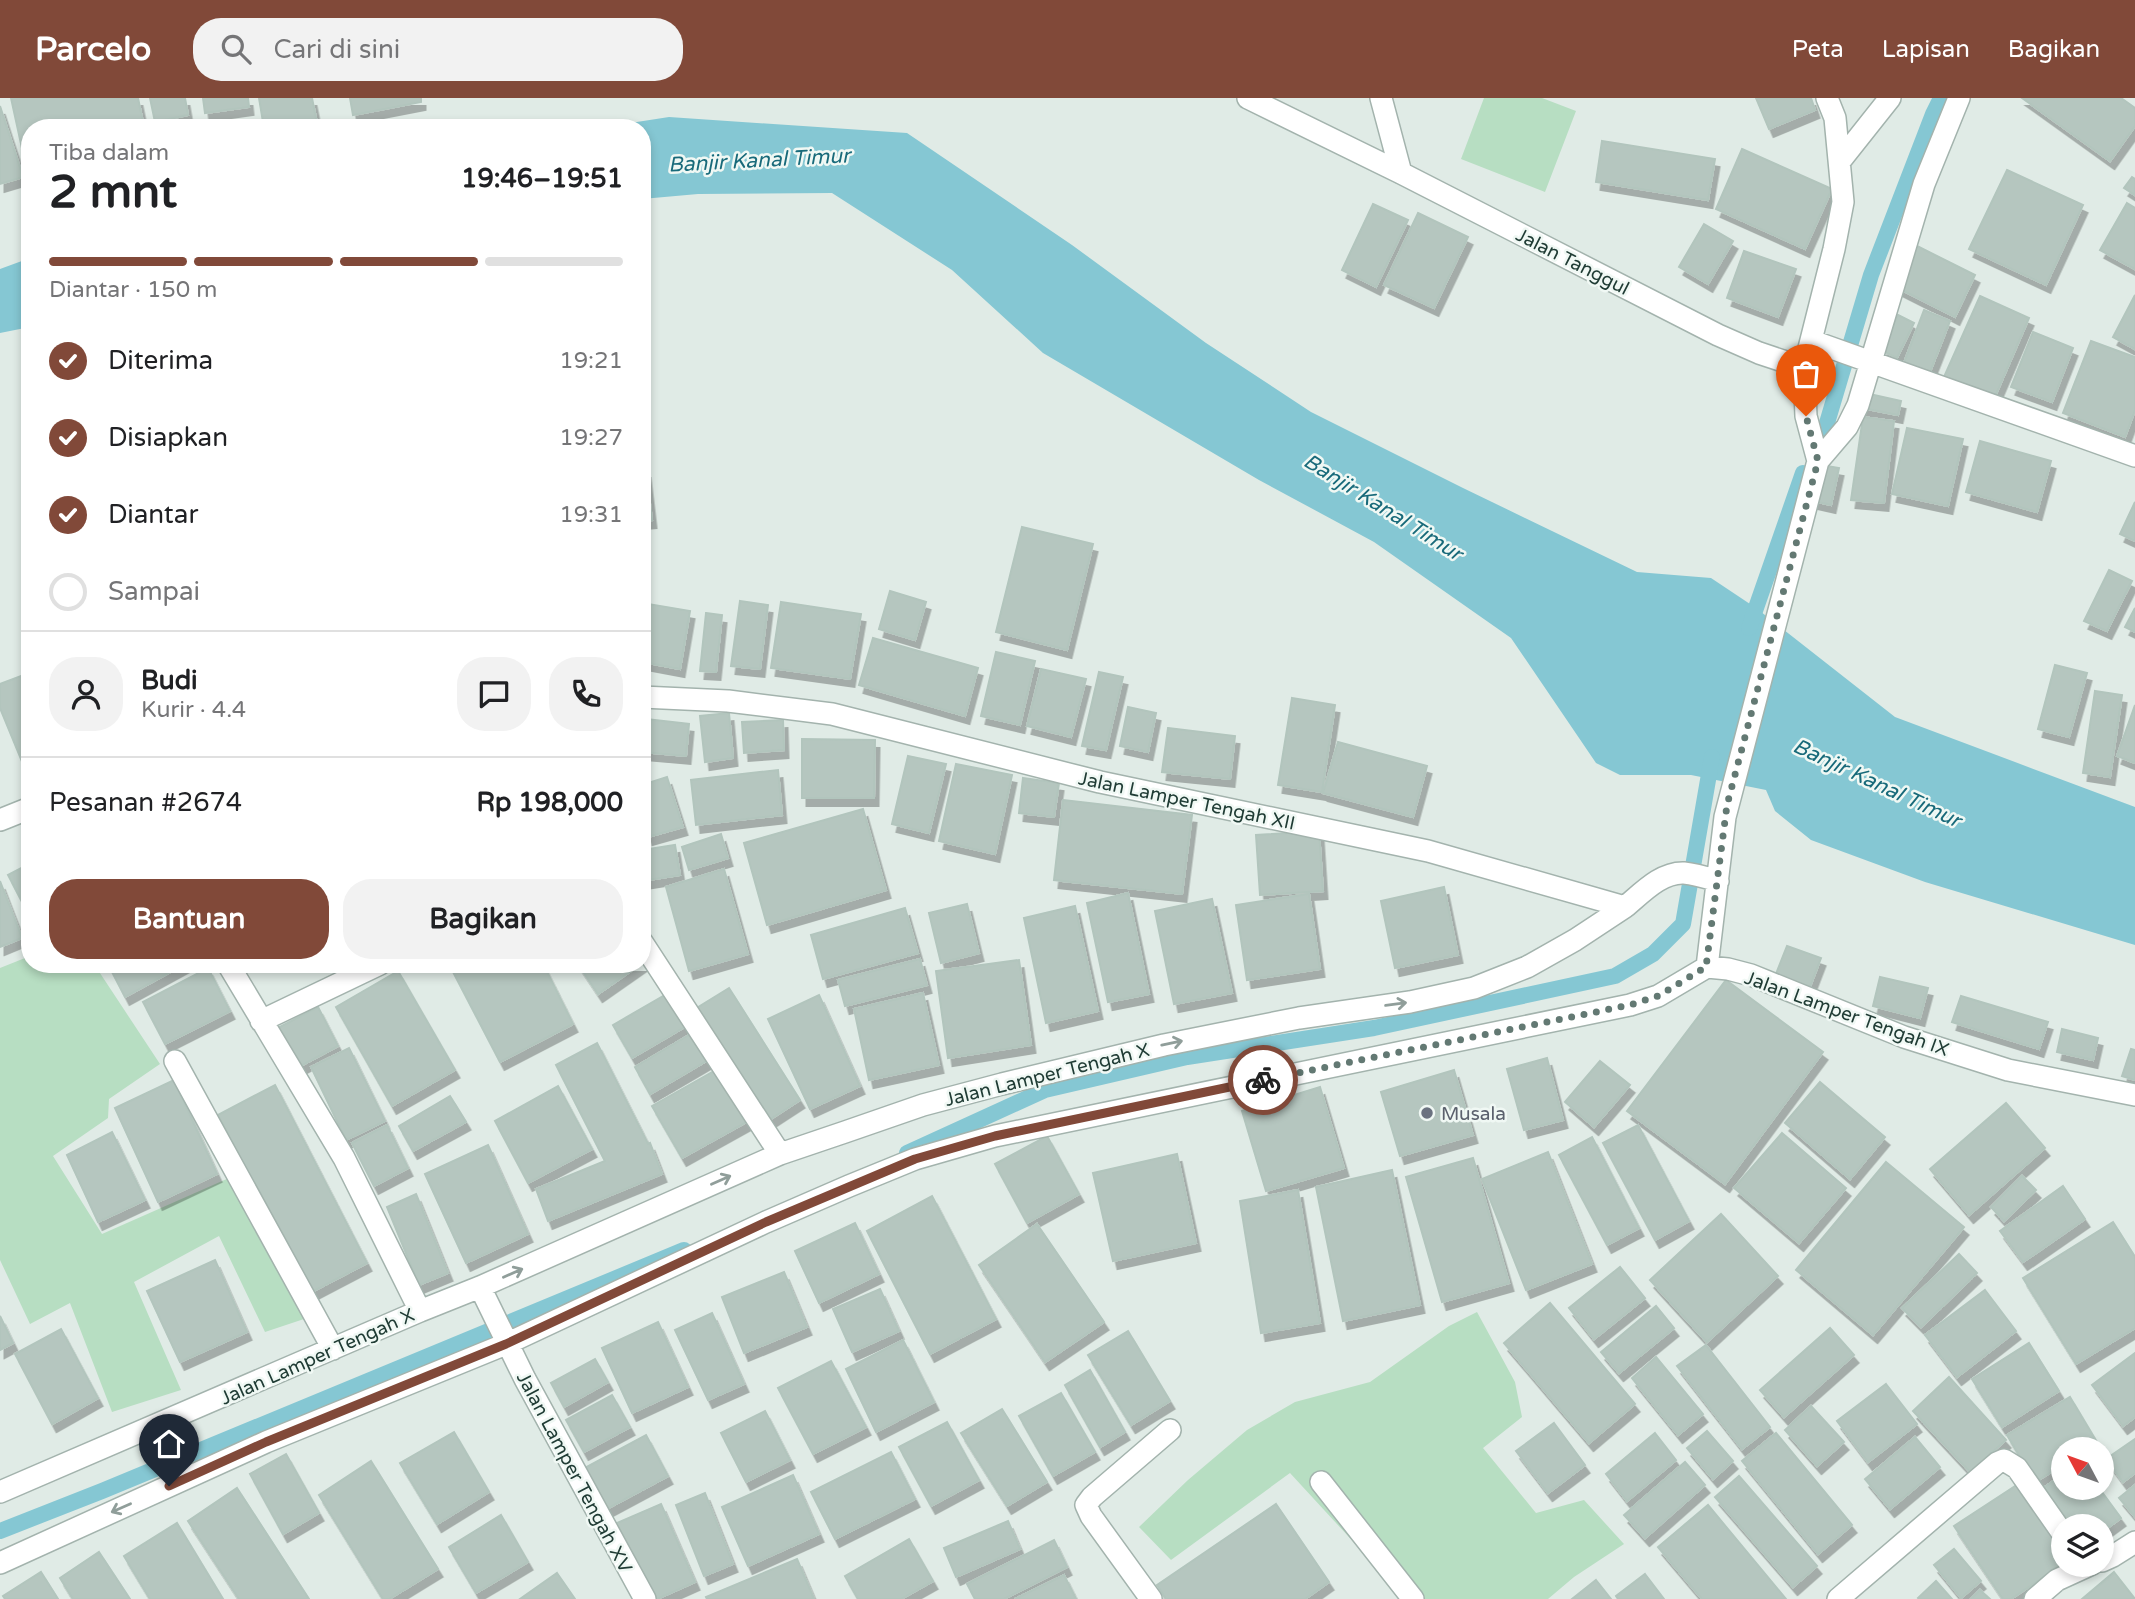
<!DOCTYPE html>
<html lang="id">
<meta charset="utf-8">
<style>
:root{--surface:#fff;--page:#f2f2f2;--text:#202124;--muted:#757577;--line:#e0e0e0;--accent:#814939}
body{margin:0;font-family:"Varela Round",sans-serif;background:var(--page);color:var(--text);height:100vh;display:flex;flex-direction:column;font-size:26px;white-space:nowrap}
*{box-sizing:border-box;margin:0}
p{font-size:23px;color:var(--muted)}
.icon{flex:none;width:38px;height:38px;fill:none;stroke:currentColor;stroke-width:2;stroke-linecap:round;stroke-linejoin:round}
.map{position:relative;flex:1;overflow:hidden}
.panel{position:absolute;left:21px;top:21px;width:630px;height:854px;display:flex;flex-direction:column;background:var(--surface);border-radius:28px;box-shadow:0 4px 10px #0003}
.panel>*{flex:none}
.needle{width:46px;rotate:311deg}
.tools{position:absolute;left:2051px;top:1339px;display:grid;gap:14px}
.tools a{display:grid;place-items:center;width:63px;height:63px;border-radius:50%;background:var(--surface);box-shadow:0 4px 10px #0003;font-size:35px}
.pin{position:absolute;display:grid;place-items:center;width:60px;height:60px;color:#fff;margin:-72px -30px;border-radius:50% 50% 50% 0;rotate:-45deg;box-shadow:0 0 7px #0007}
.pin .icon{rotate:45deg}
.courier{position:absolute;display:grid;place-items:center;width:70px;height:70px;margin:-35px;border:5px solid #814939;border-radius:50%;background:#fff;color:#222;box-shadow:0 2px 9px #0007}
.overview em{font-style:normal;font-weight:700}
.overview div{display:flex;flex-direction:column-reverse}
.overview{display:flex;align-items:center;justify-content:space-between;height:119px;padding:0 28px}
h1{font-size:46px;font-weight:700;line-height:52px}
.bar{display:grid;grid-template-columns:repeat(4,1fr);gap:10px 7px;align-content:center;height:84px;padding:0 28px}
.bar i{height:9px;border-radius:5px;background:var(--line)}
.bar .on{background:var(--accent)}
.bar p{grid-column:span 4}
.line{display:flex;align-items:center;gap:18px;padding:0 28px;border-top:2px solid var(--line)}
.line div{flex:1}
.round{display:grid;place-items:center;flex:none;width:74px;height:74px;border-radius:28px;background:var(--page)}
ol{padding:0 28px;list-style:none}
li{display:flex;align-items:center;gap:21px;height:77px}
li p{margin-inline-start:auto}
li .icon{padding:7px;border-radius:50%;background:var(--accent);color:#fff;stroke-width:4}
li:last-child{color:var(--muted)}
li i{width:38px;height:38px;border:4px solid var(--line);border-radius:50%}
.primary-button{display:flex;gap:14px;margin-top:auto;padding:14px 28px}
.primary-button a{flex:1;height:80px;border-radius:28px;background:var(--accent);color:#fff;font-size:28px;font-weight:700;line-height:80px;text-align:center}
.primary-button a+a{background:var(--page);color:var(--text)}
header{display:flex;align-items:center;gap:42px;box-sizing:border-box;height:98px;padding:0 35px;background:var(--accent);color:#fff}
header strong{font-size:33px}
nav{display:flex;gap:38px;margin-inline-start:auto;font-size:24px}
.search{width:490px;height:63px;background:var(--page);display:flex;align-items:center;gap:18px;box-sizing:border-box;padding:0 24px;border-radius:28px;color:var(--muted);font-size:26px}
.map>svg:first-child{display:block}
</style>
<header>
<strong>Parcelo</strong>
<div class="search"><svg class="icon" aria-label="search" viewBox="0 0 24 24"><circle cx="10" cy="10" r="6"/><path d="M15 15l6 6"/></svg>Cari di sini</div>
<nav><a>Peta</a><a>Lapisan</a><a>Bagikan</a></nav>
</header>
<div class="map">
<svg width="2135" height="1501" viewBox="0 0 2135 1501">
<defs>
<filter id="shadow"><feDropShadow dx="4.5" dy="8" stdDeviation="0" flood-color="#0004"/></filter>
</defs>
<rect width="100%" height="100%" fill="#e0ebe6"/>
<path fill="#b7dec2" d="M1484,0h58l34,13 -31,81 -84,-33z
M30,858v8h64l66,100 -51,35 -1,19 -55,38 49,78 136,-60 69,144 -42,14 -46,-96 -85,46 47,108 -69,22 -42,-109 -40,21 -30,-64v-292z
M1477,1214l38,70 7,35 -39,31 53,65 48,-13 40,44 -50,33 -26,22h-142l-116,-126 -119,87 -32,-33 49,-47 59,-50 48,-28 75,-20 79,-56z"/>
<path fill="#85c7d3" d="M669,19l238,16 165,112 134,98 105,69 152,76 174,84 74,6 45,30 139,109 240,90v138l-210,-63 -114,-42 -36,-29 -9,-21 -75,-15h-71l-24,-12 -85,-125 -137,-96 -115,-62 -216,-127 -91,-83 -120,-77 -134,1 -56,5v-71h-44z
M30,160v69l-30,6v-64z"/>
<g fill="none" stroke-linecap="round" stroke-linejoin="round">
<path stroke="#85c7d3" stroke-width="16" d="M1824,335l47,-158 62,-161 8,-16
M1749,530l54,-155
M907,1055l138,-63 142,-33 187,-29 241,-52 38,-22 30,-30 29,-167
M0,1433l102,-40 582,-241"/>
</g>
<path fill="#b5c6bf" stroke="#b2c5bd" stroke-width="2" filter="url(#shadow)" d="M11,0h127l6,29 -114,1v23l-7,2z
M150,0h35l3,17 -33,7z
M203,0h45l1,9 -44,6z
M259,0h53l6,30h-54z
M350,0h71v4l-68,13z
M1756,0h55l4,12 -46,19z
M2022,0h99l14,10v18l-25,35z
M0,8l23,71 -23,7z
M250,24l2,6h-33z
M1602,43l113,18 -7,41 -112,-18z
M1742,51l90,40 -27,60 -89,-40z
M2007,72l76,35 -37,80 -77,-36z
M2132,79l3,2v16l-11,-7z
M2127,105l8,5v61l-35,-19z
M1373,106l35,16 -32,67 -34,-17z
M1418,115l50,24 -34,71 -50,-23z
M1704,126l29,17 -25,43 -29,-17z
M1915,147l60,30 -20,42 -61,-31z
M1744,153l52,18 -18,48 -51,-19z
M2135,197v54l-22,-12z
M1980,198l49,22 -35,81 -50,-22z
M1924,212l26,11 -22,56 -26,-9z
M1898,217l16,8 -17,35 -16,-8z
M2033,234l40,16 -21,54 -41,-15z
M2091,243l44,16v53l-10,27 -62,-24z
M1865,295l36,8 -3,14 -36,-7z
M1863,319l31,4 -10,82 -33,-3z
M1907,330l56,11 -15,67 -56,-12z
M1980,343l71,20 -14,51 -71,-20z
M1821,367l18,3 -8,37 -18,-4z
M642,372h4l6,50 -10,1z
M2135,404v39l-15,-7z
M1022,429l71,17 -26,106 -71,-18z
M2109,472l23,11 -25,50 -23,-10z
M890,493l36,11 -11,38 -36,-11z
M740,503l28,4 -8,64 -29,-3z
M781,504l80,12 -11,65 -79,-11z
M642,505l48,8 -10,58 -38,-7z
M2135,510v24l-10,-5z
M706,515l16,2 -6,57 -16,-1z
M873,540l105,30 -13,48 -106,-31z
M996,554l39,9 -15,64 -39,-9z
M2055,567l32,8 -18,64 -31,-8z
M1041,571l45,10 -15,58 -44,-11z
M1099,574l24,5 -17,73 -24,-4z
M21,578l9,23v62l-7,3 -23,-56v-24z
M2095,593l27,4 -12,82 -27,-4z
M1292,600l43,7 -13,87 -44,-7z
M2135,607v58l-18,-7z
M1128,609l28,6 -8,39 -28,-6z
M729,615l4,45 -28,4 -5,-46z
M646,621l43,5 -3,32 -44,-4z
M783,622l1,30 -40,3 -2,-31z
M1168,630l67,8 -5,43 -68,-7z
M802,641l73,1 -1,58h-72z
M1338,644l89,24 -14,51 -90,-24z
M908,658l38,8 -17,69 -37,-9z
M956,666l56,11 -17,79 -56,-13z
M778,672l4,45 -86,10 -5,-45z
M667,679l16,50 -35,10 -6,-20v-32z
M1023,680l36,5 -5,34 -35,-4z
M1063,702l129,15 -10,79 -128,-14z
M863,711l23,81 -119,35 -23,-82z
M1319,733l4,60 -63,4 -4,-60z
M721,736l7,24 -39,12 -7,-23z
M675,747l5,30 -38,6v-31z
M25,768l5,10v41l-22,-42z
M724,771l24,85 -59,17 -23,-84z
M0,783l22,57 -22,9z
M1444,789l14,68 -63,13 -14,-67z
M1128,795l21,101 -41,8 -21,-99z
M1309,796l11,75 -73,11 -11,-75z
M1212,801l20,94 -58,11 -19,-93z
M967,806l12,49 -38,10 -12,-50z
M1075,808l23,105 -52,12 -22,-105z
M905,810l13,45 -95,26 -12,-44z
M1787,848l34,12 -13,34 -34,-13z
M920,861l7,26 -82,21 -7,-26z
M1019,862l12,85 -83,13 -12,-87z
M108,866h77l-60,33z
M449,866h94l30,60 -73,38z
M578,866h63l-43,30z
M208,870l22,43 -65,33 -22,-42z
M398,873l57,99 -63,36 -56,-99z
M1880,879l48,11 -8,30 -47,-12z
M1726,882l97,72 -98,132 -98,-73z
M729,890l71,112 -34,22 -71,-113z
M670,894l20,32 -58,34 -19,-33z
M923,895l16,72 -70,15 -15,-71z
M819,897l41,91 -50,23 -42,-90z
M1961,898l87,26 -9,27 -87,-27z
M318,909l20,39 -41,22 -21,-39z
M2062,931l36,9 -5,22 -36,-8z
M694,934l16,27 -60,35 -15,-27z
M597,945l51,101 2,-1 12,31 -114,47 -12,-32 69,-28 -49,-96z
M349,950l36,73 -39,19 -35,-73z
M2131,951l4,1v30l-13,-4z
M1547,960l16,62 -39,10 -17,-61z
M1600,963l30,24 -36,42 -29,-25z
M721,969l29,53 -68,38 -30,-52z
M1454,972l19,65 -73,21 -19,-64z
M174,982l43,94 -59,28 -43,-94z
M1820,984l65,55 -35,42 -65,-56z
M275,987l92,178 -57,30 -92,-178z
M558,988l34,63 -64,34 -33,-62z
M1320,989l24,81 -78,23 -24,-80z
M450,998l16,26 -53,29 -14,-25z
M2006,1005l39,45 -76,67 -39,-46z
M387,1027l21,43 -34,18 -22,-43z
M1638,1027l51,96 -34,19 -52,-97z
M112,1034l33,68 -47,22 -31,-67z
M1782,1035l64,55 -47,55 -65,-55z
M1047,1038l32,58 -52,29 -32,-59z
M1592,1039l47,91 -32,17 -48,-90z
M488,1047l40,89 -62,29 -41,-89z
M1548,1054l44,112 -66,26 -44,-111z
M1177,1056l19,89 -83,18 -20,-88z
M1473,1060l36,125 -67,19 -36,-125z
M1886,1064l78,65 -91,108 -77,-65z
M1392,1072l28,135 -77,16 -27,-134z
M2022,1078l14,14 -32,31 -13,-14z
M2063,1088l22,33 -62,43 -23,-31z
M1298,1092l22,133 -59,10 -21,-132z
M416,1096l32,79 -29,12 -32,-78z
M932,1098l64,123 -66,35 -63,-123z
M1721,1116l57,62 -71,66 -57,-62z
M2113,1124l22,35v71l-59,36 -53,-86z
M855,1125l24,51 -60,29 -24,-52z
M1037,1126l67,98 -59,40 -66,-97z
M1959,1156l18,19 -56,54 -19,-19z
M215,1162l32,72 -67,30 -33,-71z
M1620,1169l25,31 -51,41 -25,-31z
M784,1174l23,55 -63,26 -22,-56z
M880,1191l19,42 -47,21 -19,-43z
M1985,1192l31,41 -59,46 -32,-42z
M1550,1205l85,101 -46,39 -85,-100z
M1656,1208l18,22 -55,45 -18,-21z
M712,1215l32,71 -36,16 -33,-70z
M0,1218l13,27 -13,7z
M658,1224l30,65 -56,26 -30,-65z
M1830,1230l24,27 -70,62 -24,-27z
M61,1231l37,69 -46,26 -37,-70z
M1128,1233l42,70 -39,24 -43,-70z
M903,1242l31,62 -58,30 -30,-63z
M2029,1245l30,48 -57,36 -30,-48z
M1706,1247l64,82 -28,22 -65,-83z
M2135,1255v64l-12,9 -31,-41z
M1656,1259l47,57 -25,21 -46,-57z
M595,1261l13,23 -44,25 -13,-24z
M831,1263l35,66 -53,27 -35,-66z
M1090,1272l35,62 -25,15 -35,-62z
M1949,1279l57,63 -36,32 -57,-61z
M1886,1286l31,40 -49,38 -31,-41z
M1061,1295l34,59 -42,24 -34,-60z
M612,1297l18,32 -46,25 -18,-32z
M2070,1299l28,47 -8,5h-27v16l-28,17 -28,-47z
M1811,1308l33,36 -27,24 -32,-36z
M1002,1311l45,73 -40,24 -46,-73z
M765,1313l25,49 -44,22 -25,-49z
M947,1324l32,58 -48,26 -32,-59z
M1554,1325l31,42 -37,28 -32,-42z
M1707,1333l26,30 -20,18 -26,-31z
M454,1334l35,60 -52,32 -37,-61z
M1655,1335l21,27 -49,41 -21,-27z
M1776,1335l76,92 -34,29 -76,-93z
M646,1337l22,41 -63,34 -22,-41z
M1915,1339l25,30 -50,42 -25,-30z
M2135,1341v34l-12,9 -17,-23z
M891,1354l24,47 -80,40 -24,-47z
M286,1356l33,59 -36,21 -33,-60z
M371,1363l67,108 -49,30h-6l-64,-104z
M1685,1364l20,23 -60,53 -21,-23z
M2063,1376v14h36l22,30 -19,14v-6h-39l-25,-34z
M793,1377l26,59 -71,32 -26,-59z
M1739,1378l78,90 -24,21 -78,-90z
M2020,1385l43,65v16l-52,35h-8l-49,-73z
M2135,1387v32l-16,-19z
M237,1390l72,111h-70l-51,-78z
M705,1395l28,71 -29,12 -28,-71z
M661,1406l34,78 -38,17h-7l-33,-76z
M1276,1406l53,78 -24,17h-139l-9,-14z
M1708,1407l78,94h-84l-44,-52z
M501,1417l27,47 -52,31 -27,-46z
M1008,1423l12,28 -64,28 -12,-29z
M177,1425l46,76h-73l-26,-43z
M909,1441l24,42 -32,18h-43l-13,-23z
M1054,1442l13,27 -63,32h-29l-8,-15z
M1954,1451l27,32 -20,17 -27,-33z
M99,1454l31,47h-57l-13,-21z
M797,1461l17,40h-107l-1,-2z
M41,1474l17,27h-53l-2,-3z
M2114,1474l21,27h-53z
M557,1475l18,26h-55z
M1645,1476l19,25h-46l-2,-3z
M1064,1477l12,24h-61z
M1596,1482l15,19h-39z
M1936,1483l16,18h-33l-1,-1z
M1980,1492l10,9h-19z"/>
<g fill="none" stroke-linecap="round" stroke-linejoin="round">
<defs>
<path id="minor" d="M1248,0l153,75 317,162 41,18 45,15
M1381,0l20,75
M1840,63l50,-63
M1812,243l323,115
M1818,363l29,-34 11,-22 66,-221 35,-86
M642,599l86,4 104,13 268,68 328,69 197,56c17,-14 36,-35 59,-34 11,1 24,5 34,8
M0,722l30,-12
M642,844l138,212
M228,866l116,194 76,153
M1707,869l18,-150 93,-356 -12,-45 -2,-48 30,-119 9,-47 -8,-84 -8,-20
M1707,869l21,2 23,6 153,62 104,33 127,25
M261,923l119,-57
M175,963l158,288
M480,1189l45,92 120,220
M1321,1384l92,117
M0,1394l420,-181 60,-24 300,-133 65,-22 78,-27 79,-21 162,-39 135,-27 111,-16 64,-14 53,-21 48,-27 50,-33
M2102,1463l11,-5 22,-14
M0,1465l266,-121 240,-98 260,-122 83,-36 66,-27 80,-23 635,-131 28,-9 49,-29
M1151,1501l-60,-83 -5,-11 6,-8 78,-67
M1838,1501l159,-136 7,-3 13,8 46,66
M2035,1501l22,-19 35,-16"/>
</defs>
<use href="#minor" stroke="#a3b3ad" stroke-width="24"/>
<use href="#minor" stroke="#fff" stroke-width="21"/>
</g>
<defs><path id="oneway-shaft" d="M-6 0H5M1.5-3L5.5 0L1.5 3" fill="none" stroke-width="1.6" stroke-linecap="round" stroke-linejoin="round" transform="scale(1.75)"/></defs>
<g stroke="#909e9a">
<use href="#oneway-shaft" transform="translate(1396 906) rotate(-8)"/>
<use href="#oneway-shaft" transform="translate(1172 945) rotate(-12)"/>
<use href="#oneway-shaft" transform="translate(721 1082) rotate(-24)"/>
<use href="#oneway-shaft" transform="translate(513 1175) rotate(-24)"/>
<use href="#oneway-shaft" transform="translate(121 1410) rotate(156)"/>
</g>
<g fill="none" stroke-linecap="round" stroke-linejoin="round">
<path stroke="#637973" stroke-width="7" stroke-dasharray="0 12.6" d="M1263,982l367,-75 28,-9 48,-29 21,-162 91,-344 -12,-45"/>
<path stroke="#814939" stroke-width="9" d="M169,1388l97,-44 240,-98 260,-122 149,-63 80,-23 268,-56"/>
</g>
<circle fill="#6b7280" stroke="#f0f8f4" stroke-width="2.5" cx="1427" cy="1015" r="7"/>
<g text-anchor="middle" stroke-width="5" stroke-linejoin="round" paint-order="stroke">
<g font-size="19" fill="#203c35" stroke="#f0f8f4">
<text transform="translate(1573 163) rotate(27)" y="7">Jalan Tanggul</text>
<text transform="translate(1187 702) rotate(12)" y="7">Jalan Lamper Tengah XII</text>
<text transform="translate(1847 915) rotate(20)" y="7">Jalan Lamper Tengah IX</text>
<text transform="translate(1047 976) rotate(-14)" y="7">Jalan Lamper Tengah X</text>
<text transform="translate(317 1258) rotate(-24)" y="7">Jalan Lamper Tengah X</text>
<text transform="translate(575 1374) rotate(62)" y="7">Jalan Lamper Tengah XV</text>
</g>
<g font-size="19" fill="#5b616d" stroke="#f0f8f4" text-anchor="start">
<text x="1441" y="1022">Musala</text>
</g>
<g font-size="21" font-style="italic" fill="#186a7a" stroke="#f0f8f4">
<text transform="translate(759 62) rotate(-3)" y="7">Banjir Kanal Timur</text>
<text transform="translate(1383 409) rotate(32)" y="7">Banjir Kanal Timur</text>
<text transform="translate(1877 685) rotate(25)" y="7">Banjir Kanal Timur</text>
</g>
</g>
</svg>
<div class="tools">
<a><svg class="needle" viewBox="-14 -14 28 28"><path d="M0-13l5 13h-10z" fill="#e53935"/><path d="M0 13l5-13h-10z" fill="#757577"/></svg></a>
<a><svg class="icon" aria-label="layers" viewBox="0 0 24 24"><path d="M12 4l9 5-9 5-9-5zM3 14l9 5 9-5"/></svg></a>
</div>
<div class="pin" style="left:1806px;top:318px;background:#ea580c"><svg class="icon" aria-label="bag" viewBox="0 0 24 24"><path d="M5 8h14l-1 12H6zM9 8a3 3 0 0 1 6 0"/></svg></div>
<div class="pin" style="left:169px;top:1388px;background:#1f2937"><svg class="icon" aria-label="home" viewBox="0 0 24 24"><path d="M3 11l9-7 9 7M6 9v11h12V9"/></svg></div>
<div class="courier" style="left:1263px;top:982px"><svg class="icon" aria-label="bike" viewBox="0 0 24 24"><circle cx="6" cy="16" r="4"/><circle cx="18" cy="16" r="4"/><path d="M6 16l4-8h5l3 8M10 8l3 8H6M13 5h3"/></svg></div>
<section class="panel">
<div class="overview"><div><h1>2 mnt</h1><p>Tiba dalam</p></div><em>19:46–19:51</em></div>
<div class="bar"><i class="on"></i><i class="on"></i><i class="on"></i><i></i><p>Diantar · 150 m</p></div>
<ol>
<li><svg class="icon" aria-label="check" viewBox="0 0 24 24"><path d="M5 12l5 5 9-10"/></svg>Diterima<p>19:21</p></li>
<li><svg class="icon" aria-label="check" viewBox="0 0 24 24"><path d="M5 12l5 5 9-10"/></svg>Disiapkan<p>19:27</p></li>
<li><svg class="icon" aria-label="check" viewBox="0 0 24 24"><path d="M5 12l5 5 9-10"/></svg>Diantar<p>19:31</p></li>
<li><i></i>Sampai</li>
</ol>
<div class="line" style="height:126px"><a class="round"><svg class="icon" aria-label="person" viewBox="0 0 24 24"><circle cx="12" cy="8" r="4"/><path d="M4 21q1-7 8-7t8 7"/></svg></a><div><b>Budi</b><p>Kurir · 4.4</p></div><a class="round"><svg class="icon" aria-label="chat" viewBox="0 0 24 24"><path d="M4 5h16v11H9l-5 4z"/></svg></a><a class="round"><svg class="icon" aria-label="phone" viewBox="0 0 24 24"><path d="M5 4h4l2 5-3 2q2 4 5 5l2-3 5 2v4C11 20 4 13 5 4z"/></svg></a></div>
<div class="line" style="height:91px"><div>Pesanan #2674</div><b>Rp 198,000</b></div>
<div class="primary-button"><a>Bantuan</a><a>Bagikan</a></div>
</section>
</div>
